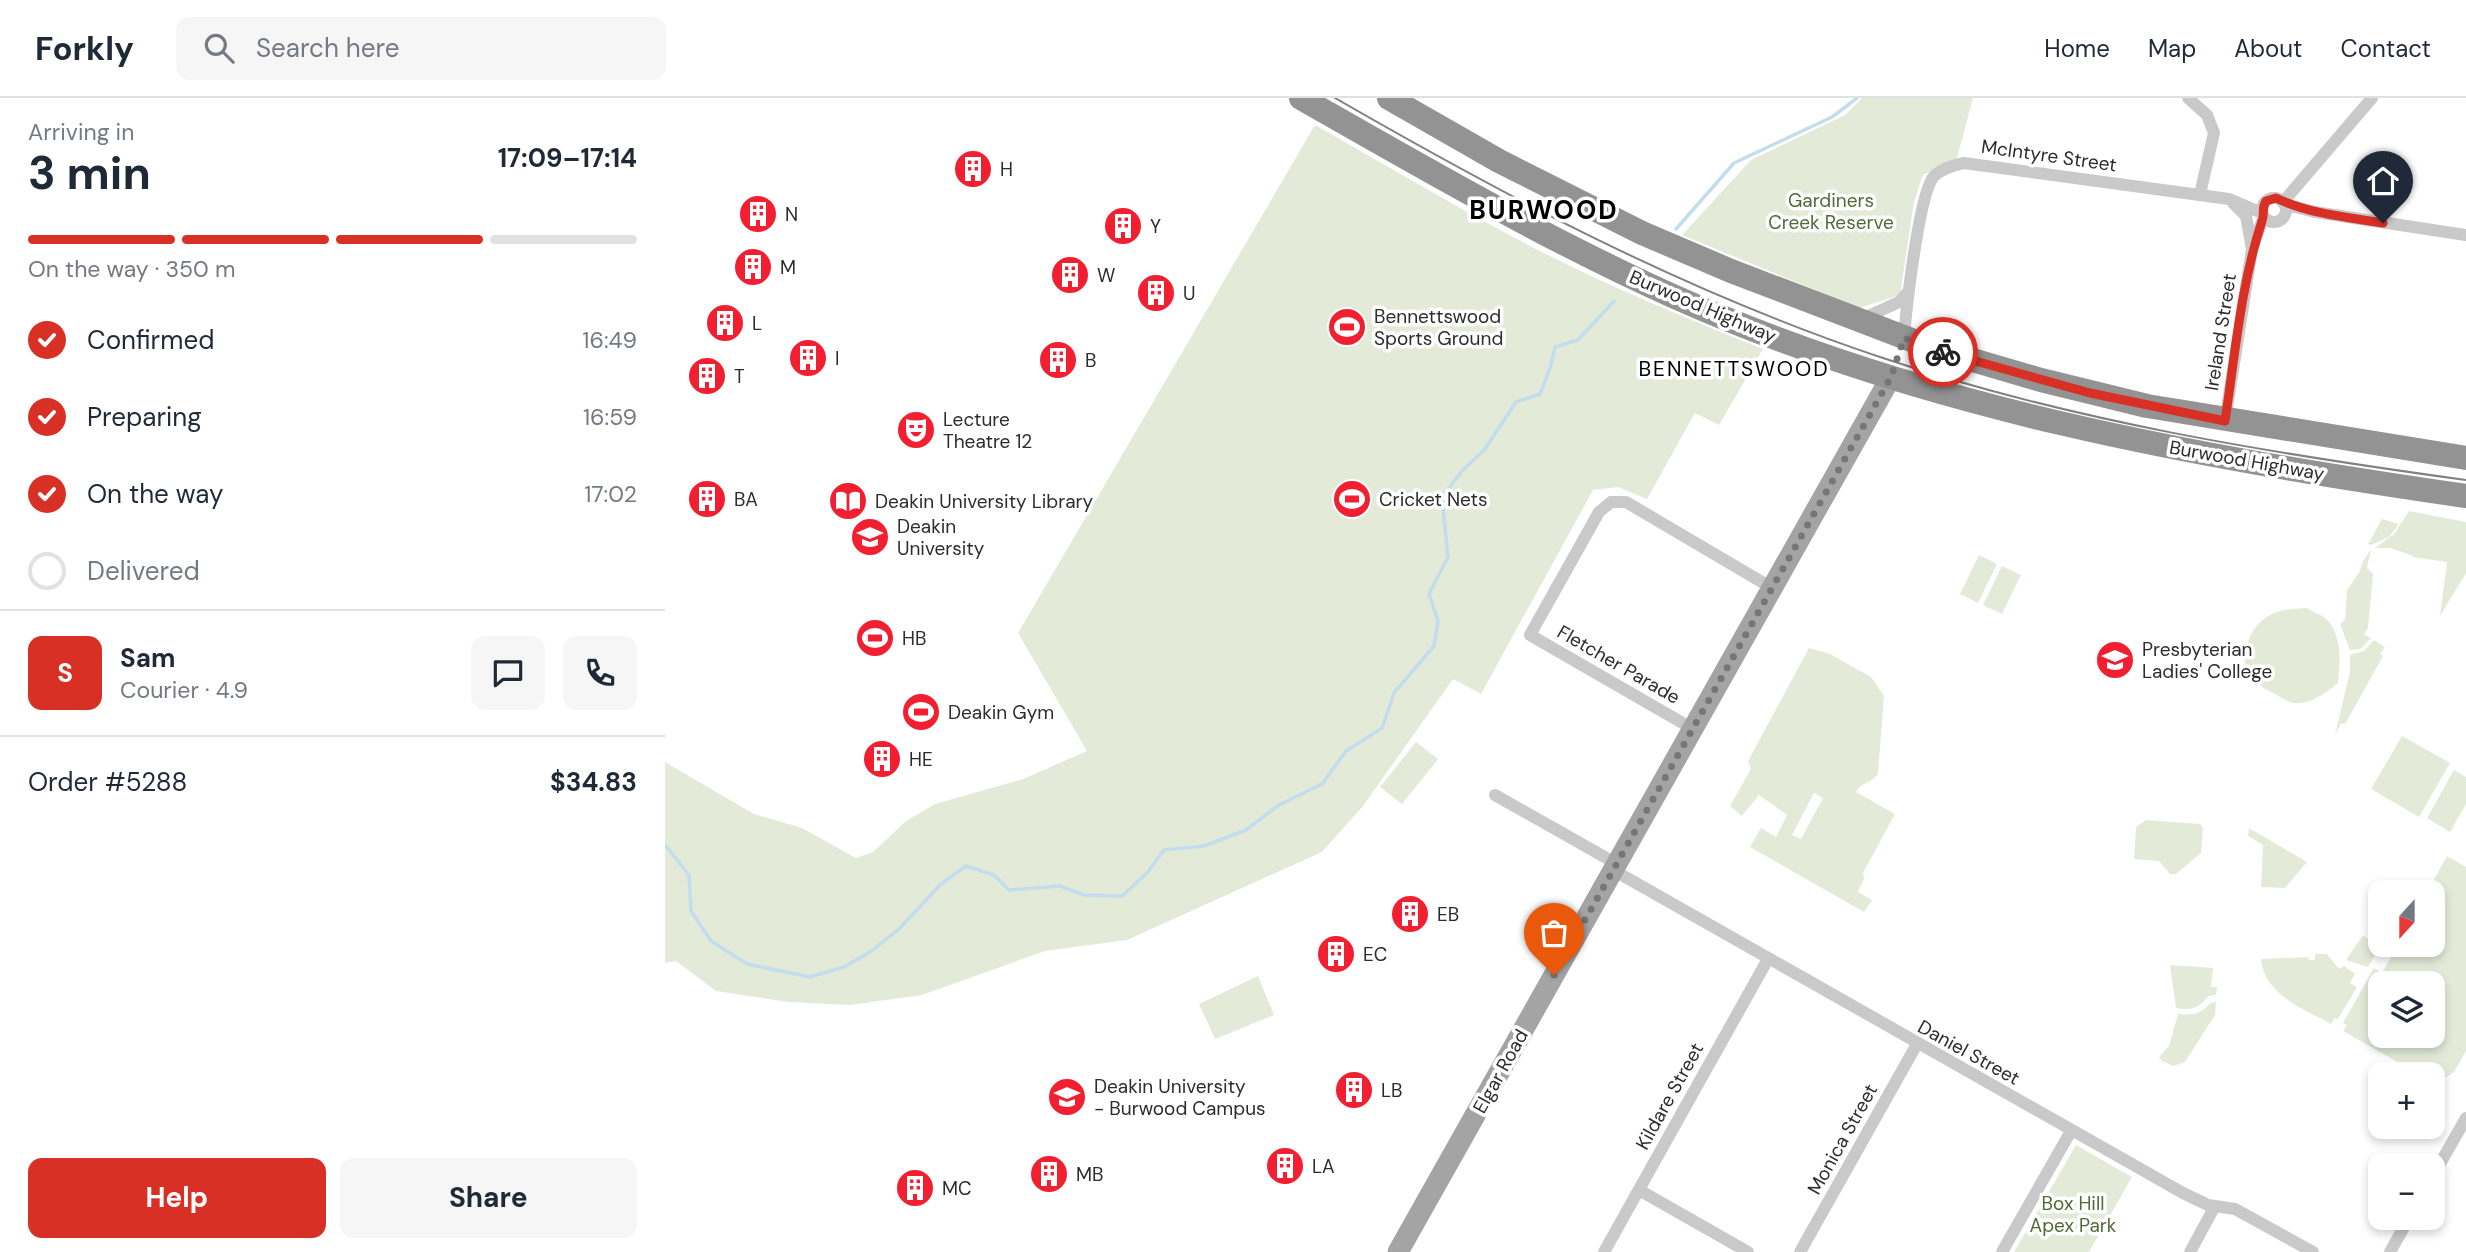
<!DOCTYPE html>
<meta charset="utf-8">
<style>
:root{--surface:#fff;--page:#f6f6f7;--text:#1f2937;--muted:#747a83;--line:#e0e1e3;--accent:#d93025}
body{margin:0;font-family:"DM Sans",sans-serif;background:var(--page);color:var(--text);height:100vh;display:flex;flex-direction:column;font-size:26px;white-space:nowrap}
*{box-sizing:border-box;margin:0}
p{font-size:23px;color:var(--muted)}
.icon{flex:none;width:38px;height:38px;fill:none;stroke:currentColor;stroke-width:2;stroke-linecap:round;stroke-linejoin:round}
.map{position:relative;flex:1;overflow:hidden}
.details{display:flex;flex-direction:column;background:var(--surface);width:665px}
.details>*{flex:none}
.needle{width:46px;rotate:201deg}
.tools{position:absolute;left:1703px;top:782px;display:grid;gap:14px}
.tools a{display:grid;place-items:center;width:77px;height:77px;border-radius:14px;background:var(--surface);box-shadow:0 4px 10px #0003;font-size:35px}
.pin{position:absolute;display:grid;place-items:center;width:60px;height:60px;color:#fff;margin:-72px -30px;border-radius:50% 50% 50% 0;rotate:-45deg;box-shadow:0 0 7px #0007}
.pin .icon{rotate:45deg}
.courier{position:absolute;display:grid;place-items:center;width:70px;height:70px;margin:-35px;border:5px solid #d93025;border-radius:50%;background:#fff;color:#222;box-shadow:0 2px 9px #0007}
.summary em{font-style:normal;font-weight:700}
.summary div{display:flex;flex-direction:column-reverse}
.summary{display:flex;align-items:center;justify-content:space-between;height:119px;padding:0 28px}
h1{font-size:46px;font-weight:700;line-height:52px}
.bar{display:grid;grid-template-columns:repeat(4,1fr);gap:10px 7px;align-content:center;height:84px;padding:0 28px}
.bar i{height:9px;border-radius:5px;background:var(--line)}
.bar .current{background:var(--accent)}
.bar p{grid-column:span 4}
.line{display:flex;align-items:center;gap:18px;padding:0 28px;border-top:2px solid var(--line)}
.line div{flex:1}
.round{display:grid;place-items:center;flex:none;width:74px;height:74px;border-radius:14px;background:var(--page)}
ol{padding:0 28px;list-style:none}
li{display:flex;align-items:center;gap:21px;height:77px}
li p{margin-inline-start:auto}
li .icon{padding:7px;border-radius:50%;background:var(--accent);color:#fff;stroke-width:4}
li:last-child{color:var(--muted)}
li i{width:38px;height:38px;border:4px solid var(--line);border-radius:50%}
.action{display:flex;gap:14px;margin-top:auto;padding:14px 28px}
.action a{flex:1;height:80px;border-radius:14px;background:var(--accent);color:#fff;font-size:28px;font-weight:700;line-height:80px;text-align:center}
.action a+a{background:var(--page);color:var(--text)}
header{display:flex;align-items:center;gap:42px;box-sizing:border-box;height:98px;padding:0 35px;background:var(--surface);border-bottom:2px solid var(--line)}
header strong{font-size:33px}
nav{display:flex;gap:38px;margin-inline-start:auto;font-size:24px}
.search{width:490px;height:63px;background:var(--page);display:flex;align-items:center;gap:18px;box-sizing:border-box;padding:0 24px;border-radius:14px;color:var(--muted);font-size:26px}
main{display:flex;flex:1;min-height:0}
.map>svg:first-child{display:block}
</style>
<header>
<strong>Forkly</strong>
<div class="search"><svg class="icon" aria-label="search" viewBox="0 0 24 24"><circle cx="10" cy="10" r="6"/><path d="M15 15l6 6"/></svg>Search here</div>
<nav><a>Home</a><a>Map</a><a>About</a><a>Contact</a></nav>
</header>
<main>
<section class="details">
<div class="summary"><div><h1>3 min</h1><p>Arriving in</p></div><em>17:09–17:14</em></div>
<div class="bar"><i class="current"></i><i class="current"></i><i class="current"></i><i></i><p>On the way · 350 m</p></div>
<ol>
<li><svg class="icon" aria-label="check" viewBox="0 0 24 24"><path d="M5 12l5 5 9-10"/></svg>Confirmed<p>16:49</p></li>
<li><svg class="icon" aria-label="check" viewBox="0 0 24 24"><path d="M5 12l5 5 9-10"/></svg>Preparing<p>16:59</p></li>
<li><svg class="icon" aria-label="check" viewBox="0 0 24 24"><path d="M5 12l5 5 9-10"/></svg>On the way<p>17:02</p></li>
<li><i></i>Delivered</li>
</ol>
<div class="line" style="height:126px"><b class="round" style="background:var(--accent);color:#fff">S</b><div><b>Sam</b><p>Courier · 4.9</p></div><a class="round"><svg class="icon" aria-label="chat" viewBox="0 0 24 24"><path d="M4 5h16v11H9l-5 4z"/></svg></a><a class="round"><svg class="icon" aria-label="phone" viewBox="0 0 24 24"><path d="M5 4h4l2 5-3 2q2 4 5 5l2-3 5 2v4C11 20 4 13 5 4z"/></svg></a></div>
<div class="line" style="height:91px"><div>Order #5288</div><b>$34.83</b></div>
<div class="action"><a>Help</a><a>Share</a></div>
</section>
<div class="map">
<svg width="1801" height="1154" viewBox="0 0 1801 1154">
<rect width="100%" height="100%" fill="#fff"/>
<path fill="#e3ebd8" fill-rule="evenodd" d="M1197,0h111l-16,60 -34,17 -9,27 -14,93 -41,13 -177,-73 69,-75 94,-45z
M650,27c73,41 144,84 219,123 74,38 151,70 229,101l-44,76 -24,-12 -48,86 -29,-12 -25,3 -112,204 -28,-15 -90,127 -41,46 -195,88 -82,11 -123,44 -72,10 -61,-3 -73,-11 -40,-30 -11,2v-201l89,52 48,14 54,30 17,-6 33,-31 29,-17 88,-25 64,-28 -69,-118z
M1744,413l57,11v51l-26,43 7,-54 -34,-5 -2,-2 -21,-7h-15l19,-14z
M1717,421l17,5 -10,13 -18,8 -3,-1z
M1706,451l-4,19 6,6 -5,54 -4,6 7,4 -11,11 -10,1 -10,-26 5,-4 2,-30 13,-19 2,-8z
M1314,457l18,9 -19,39 -18,-9z
M1337,468l19,9 -19,39 -19,-9z
M1642,510c6,4 15,7 19,11 17,16 14,44 12,64 -12,9 -23,19 -38,20 -10,1 -17,-4 -25,-9 -7,-4 -17,-8 -22,-14 -17,-18 -5,-50 12,-62 13,-9 27,-9 42,-10z
M1709,542l11,7 -5,7 3,2 -38,68 -4,-1 -6,12 15,-63v-17l14,-4z
M1144,550l21,6 41,23 13,19 -6,77c-3,9 -17,9 -22,19l39,22 -32,59 1,6 -6,13 14,8 -8,12 -114,-65 11,-19 15,9 11,-22 -28,-20 -17,21 -12,-10 21,-37 -3,-8zM1149,695l9,5 -22,41 -9,-4z
M1737,638l48,27 -31,54 -48,-28z
M751,644l22,17 -36,45 -22,-17z
M1789,672l12,7v27l-16,28 -23,-14z
M1481,722l54,4 3,4 -2,25 -25,21h-6l-11,-13 -25,-2 2,-32z
M1584,730l58,34 -22,26 -24,-1 2,-42 -15,-9z
M1782,758l19,11v184l-12,21 -14,9 -15,-11 -17,-2 -65,-37 4,-6 -4,-2 31,-55 8,5 16,-28h35v-53h-6zM1715,886h53v52h-53z
M1698,837l16,13 -11,19 -22,-7z
M1650,856h12l12,15 5,-3 11,8 -5,9 7,4 -19,32 -3,-1 -4,6c-27,-15 -67,-29 -70,-65l47,-2 1,3h6z
M1505,867l43,3 -2,19h6l-1,8 -7,1c-11,12 -17,15 -33,12z
M593,878l16,39 -59,24 -16,-35z
M1551,904l-1,13 -30,47 -12,4 -11,-5 -3,-4 10,-11 9,-32c15,1 22,1 32,-11z
M1411,1047l56,32 -43,75h-75z"/>
<g fill="none" stroke-linecap="round" stroke-linejoin="round">
<path stroke="#c2dded" stroke-width="3.5" d="M1011,131l58,-66 98,-46 25,-19
M0,747l24,30 2,36 20,30 36,23 63,13 34,-10 26,-15 29,-23 41,-44 26,-19 28,9 15,15 51,-4 24,9 38,1 25,-23 17,-23 40,-4 42,-16 33,-25 43,-21 24,-33 36,-23 12,-35 40,-47 4,-25 -9,-27 19,-37 -6,-60 20,-26 23,-22 31,-47 24,-8 10,-26 5,-21 23,-7 36,-39"/>
<path stroke="#c9c9c9" stroke-width="12" d="M1523,0l19,17 7,18 -14,61
M1597 112a12 12 0 1 1 24 0a12 12 0 1 1-24 0Z
M1618,104l89,-104
M1568,105l13,13 6,33
M1619,106l31,8 151,23
M1197,221l37,-17 10,-11
M1239,240c2,-28 15,-145 30,-162 8,-7 20,-11 30,-13l265,36 33,14
M1560,323l27,-172 12,-33
M1028,631l-163,-94 69,-123 12,-10h15l146,86
M830,697l122,69
M948,772l570,323 25,12 27,4 78,43
M1768,1078l33,-58
M974,1092l109,62
M939,1154l164,-293
M1135,1154l117,-208
M1337,1154l69,-121
M1525,1154l25,-46
M1725,1154l19,-34"/>
<path stroke="#a4a4a4" stroke-width="21" d="M733,1154l493,-875"/>
<path stroke="#939393" stroke-width="24" d="M636,0c123,70 245,141 374,199 251,112 522,160 791,199
M724,0l110,63 143,72 89,38 204,78 106,31 106,26 319,52"/>
<path stroke="#818181" stroke-width="2" d="M670,0c177,102 351,194 545,259 190,64 389,96 586,123"/>
</g>
<g fill="none" stroke-linecap="round" stroke-linejoin="round">
<path stroke="#767676" stroke-width="7" stroke-dasharray="0 12.6" d="M889,877l337,-598 13,-39 39,14"/>
<path stroke="#d93025" stroke-width="9" d="M1278,254l147,41 135,28c10,-66 16,-137 37,-200 3,-7 -1,-12 4,-20l10,-3c33,16 70,19 107,25"/>
</g>
<defs>
<symbol id="building-disc" viewBox="-11 -11 22 22"><circle r="9.5" fill="#f21f31" stroke="#fff"/><path d="M-4-6H4V6H1V3H-1V6H-4ZM-2.5-4.3h1.7v1.8h-1.7ZM.8-4.3h1.7v1.8H.8ZM-2.5-1h1.7V.8h-1.7ZM.8-1h1.7V.8H.8Z" fill="#fff"/></symbol>
<symbol id="stadium-disc" viewBox="-11 -11 22 22"><circle r="9.5" fill="#f21f31" stroke="#fff"/><path d="M0-5a6.5 5 0 1 0 0 10a6.5 5 0 1 0 0-10ZM-3.5-1.8h7v3.6h-7Z" fill="#fff"/></symbol>
<symbol id="theatre-disc" viewBox="-11 -11 22 22"><circle r="9.5" fill="#f21f31" stroke="#fff"/><path d="M-5-5.5Q0-4 5-5.5V0Q5 5 0 6Q-5 5-5 0ZM-3.3-2.5H-1v1.5H-3.3ZM1-2.5H3.3v1.5H1ZM-2.8 1Q0 5.5 2.8 1Z" fill="#fff"/></symbol>
<symbol id="library-disc" viewBox="-11 -11 22 22"><circle r="9.5" fill="#f21f31" stroke="#fff"/><path d="M-6-4Q-3-5.5-.7-3.5V5Q-3 3-6 4ZM6-4Q3-5.5 .7-3.5V5Q3 3 6 4Z" fill="#fff"/></symbol>
<symbol id="university-disc" viewBox="-11 -11 22 22"><circle r="9.5" fill="#f21f31" stroke="#fff"/><path d="M0-5L7-2L0 1L-7-2ZM-4 1L0 2.5L4 1V4Q0 6-4 4Z" fill="#fff"/></symbol>
<symbol id="school-disc" viewBox="-11 -11 22 22"><circle r="9.5" fill="#f21f31" stroke="#fff"/><path d="M0-5L7-2L0 1L-7-2ZM-4 1L0 2.5L4 1V4Q0 6-4 4Z" fill="#fff"/></symbol>
</defs>
<g fill-rule="evenodd">
<use href="#building-disc" x="286" y="49" width="44" height="44"/>
<use href="#building-disc" x="71" y="94" width="44" height="44"/>
<use href="#building-disc" x="436" y="106" width="44" height="44"/>
<use href="#building-disc" x="66" y="147" width="44" height="44"/>
<use href="#building-disc" x="383" y="155" width="44" height="44"/>
<use href="#building-disc" x="469" y="173" width="44" height="44"/>
<use href="#building-disc" x="38" y="203" width="44" height="44"/>
<use href="#stadium-disc" x="660" y="207" width="44" height="44"/>
<use href="#building-disc" x="121" y="238" width="44" height="44"/>
<use href="#building-disc" x="371" y="240" width="44" height="44"/>
<use href="#building-disc" x="20" y="256" width="44" height="44"/>
<use href="#theatre-disc" x="229" y="310" width="44" height="44"/>
<use href="#building-disc" x="20" y="379" width="44" height="44"/>
<use href="#stadium-disc" x="665" y="379" width="44" height="44"/>
<use href="#library-disc" x="161" y="381" width="44" height="44"/>
<use href="#university-disc" x="183" y="417" width="44" height="44"/>
<use href="#stadium-disc" x="188" y="518" width="44" height="44"/>
<use href="#school-disc" x="1428" y="540" width="44" height="44"/>
<use href="#stadium-disc" x="234" y="592" width="44" height="44"/>
<use href="#building-disc" x="195" y="639" width="44" height="44"/>
<use href="#building-disc" x="723" y="794" width="44" height="44"/>
<use href="#building-disc" x="649" y="834" width="44" height="44"/>
<use href="#building-disc" x="667" y="970" width="44" height="44"/>
<use href="#university-disc" x="380" y="977" width="44" height="44"/>
<use href="#building-disc" x="598" y="1046" width="44" height="44"/>
<use href="#building-disc" x="362" y="1054" width="44" height="44"/>
<use href="#building-disc" x="228" y="1068" width="44" height="44"/>
</g>
<g text-anchor="middle" stroke-width="7" stroke-linejoin="round" paint-order="stroke">
<g font-size="19" fill="#2c2c2c" stroke="#fff">
<text transform="translate(1384 57) rotate(8)" y="7">McIntyre Street</text>
<text transform="translate(1038 208) rotate(23)" y="7">Burwood Highway</text>
<text transform="translate(1555 234) rotate(-81)" y="7">Ireland Street</text>
<text transform="translate(1582 362) rotate(10)" y="7">Burwood Highway</text>
<text transform="translate(954 566) rotate(30)" y="7">Fletcher Parade</text>
<text transform="translate(1304 954) rotate(29)" y="7">Daniel Street</text>
<text transform="translate(835 973) rotate(-61)" y="7">Elgar Road</text>
<text transform="translate(1004 998) rotate(-61)" y="7">Kildare Street</text>
<text transform="translate(1177 1041) rotate(-61)" y="7">Monica Street</text>
</g>
<g font-size="19" fill="#2c2c2c" stroke="#fff" text-anchor="start">
<text x="335" y="78">H</text>
<text x="120" y="123">N</text>
<text x="485" y="135">Y</text>
<text x="115" y="176">M</text>
<text x="432" y="184">W</text>
<text x="518" y="202">U</text>
<text x="709" y="225">Bennettswood<tspan x="709" dy="22">Sports Ground</tspan></text>
<text x="87" y="232">L</text>
<text x="170" y="267">I</text>
<text x="420" y="269">B</text>
<text x="69" y="285">T</text>
<text x="278" y="328">Lecture<tspan x="278" dy="22">Theatre 12</tspan></text>
<text x="69" y="408">BA</text>
<text x="714" y="408">Cricket Nets</text>
<text x="210" y="410">Deakin University Library</text>
<text x="232" y="435">Deakin<tspan x="232" dy="22">University</tspan></text>
<text x="237" y="547">HB</text>
<text x="1477" y="558">Presbyterian<tspan x="1477" dy="22">Ladies' College</tspan></text>
<text x="283" y="621">Deakin Gym</text>
<text x="244" y="668">HE</text>
<text x="772" y="823">EB</text>
<text x="698" y="863">EC</text>
<text x="429" y="995">Deakin University<tspan x="429" dy="22">- Burwood Campus</tspan></text>
<text x="716" y="999">LB</text>
<text x="647" y="1075">LA</text>
<text x="411" y="1083">MB</text>
<text x="277" y="1097">MC</text>
</g>
<g font-size="19" fill="#506a37" stroke="#fff">
<text x="1166" y="109">Gardiners<tspan x="1166" dy="22">Creek Reserve</tspan></text>
<text x="1408" y="1112">Box Hill<tspan x="1408" dy="22">Apex Park</tspan></text>
</g>
<g font-size="21" letter-spacing="2" fill="#000" stroke="#fff">
<text x="1069" y="278">BENNETTSWOOD</text>
</g>
<g font-size="26" font-weight="bold" letter-spacing="2" fill="#000" stroke="#fff">
<text x="879" y="121">BURWOOD</text>
</g>
</g>
</svg>
<div class="tools">
<a><svg class="needle" viewBox="-14 -14 28 28"><path d="M0-13l5 13h-10z" fill="#e53935"/><path d="M0 13l5-13h-10z" fill="#747a83"/></svg></a>
<a><svg class="icon" aria-label="layers" viewBox="0 0 24 24"><path d="M12 4l9 5-9 5-9-5zM3 14l9 5 9-5"/></svg></a>
<a>+</a>
<a>−</a>
</div>
<div class="pin" style="left:889px;top:877px;background:#ea580c"><svg class="icon" aria-label="bag" viewBox="0 0 24 24"><path d="M5 8h14l-1 12H6zM9 8a3 3 0 0 1 6 0"/></svg></div>
<div class="pin" style="left:1718px;top:125px;background:#1f2937"><svg class="icon" aria-label="home" viewBox="0 0 24 24"><path d="M3 11l9-7 9 7M6 9v11h12V9"/></svg></div>
<div class="courier" style="left:1278px;top:254px"><svg class="icon" aria-label="bike" viewBox="0 0 24 24"><circle cx="6" cy="16" r="4"/><circle cx="18" cy="16" r="4"/><path d="M6 16l4-8h5l3 8M10 8l3 8H6M13 5h3"/></svg></div>
</div>
</main>
